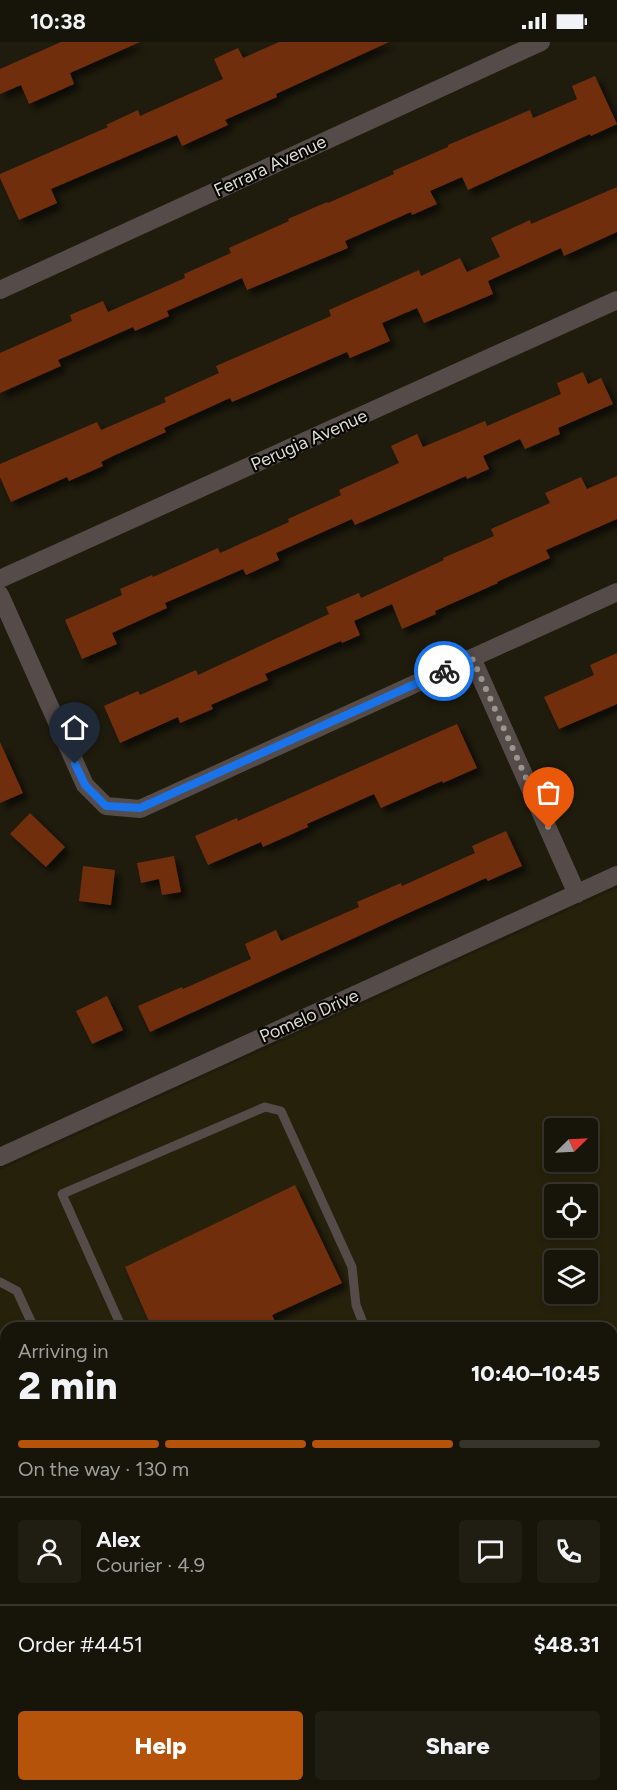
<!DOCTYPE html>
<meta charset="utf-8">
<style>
:root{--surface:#17150a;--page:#201e13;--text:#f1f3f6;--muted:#9e9f9c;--line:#36342b;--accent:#b45309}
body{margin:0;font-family:Figtree,sans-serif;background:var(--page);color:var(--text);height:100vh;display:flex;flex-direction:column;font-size:22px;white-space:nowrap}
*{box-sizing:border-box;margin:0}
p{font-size:20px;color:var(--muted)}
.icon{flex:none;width:33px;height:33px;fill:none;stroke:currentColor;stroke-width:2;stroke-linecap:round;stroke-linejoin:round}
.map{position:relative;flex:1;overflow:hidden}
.panel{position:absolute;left:0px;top:1280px;width:618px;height:470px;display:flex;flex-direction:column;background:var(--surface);border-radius:18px 18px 0 0;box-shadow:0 3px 9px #0003,0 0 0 2px var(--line)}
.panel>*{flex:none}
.needle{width:39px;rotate:66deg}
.buttons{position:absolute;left:544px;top:1076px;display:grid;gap:12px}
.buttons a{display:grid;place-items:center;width:54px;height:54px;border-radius:6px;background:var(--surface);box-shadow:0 3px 9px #0003,0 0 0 2px var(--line);font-size:30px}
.pin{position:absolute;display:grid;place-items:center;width:51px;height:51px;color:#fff;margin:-62px -26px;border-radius:50% 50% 50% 0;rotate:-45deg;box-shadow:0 0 6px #0007}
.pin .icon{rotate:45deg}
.courier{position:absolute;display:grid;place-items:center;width:60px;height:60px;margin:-30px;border:4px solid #1a73e8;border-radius:50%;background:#fff;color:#222;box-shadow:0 2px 8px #0007}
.summary em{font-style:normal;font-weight:800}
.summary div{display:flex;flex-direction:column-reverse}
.summary{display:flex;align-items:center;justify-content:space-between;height:102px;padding:0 18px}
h1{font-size:39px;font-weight:800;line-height:45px}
.bar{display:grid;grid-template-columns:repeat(4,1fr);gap:9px 6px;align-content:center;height:72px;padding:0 18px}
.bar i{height:8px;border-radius:4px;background:var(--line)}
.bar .current{background:var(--accent)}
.bar p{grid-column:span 4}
.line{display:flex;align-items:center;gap:15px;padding:0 18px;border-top:2px solid var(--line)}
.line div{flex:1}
.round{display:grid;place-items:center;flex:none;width:63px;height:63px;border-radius:6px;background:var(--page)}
.cta{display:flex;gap:12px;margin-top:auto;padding:12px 18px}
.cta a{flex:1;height:69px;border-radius:6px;background:var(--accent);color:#fff;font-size:24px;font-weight:800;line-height:69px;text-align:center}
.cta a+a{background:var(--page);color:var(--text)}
.status{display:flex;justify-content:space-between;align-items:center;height:42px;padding:0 30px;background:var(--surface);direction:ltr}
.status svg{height:16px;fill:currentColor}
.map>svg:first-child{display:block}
</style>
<div class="status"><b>10:38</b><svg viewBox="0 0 49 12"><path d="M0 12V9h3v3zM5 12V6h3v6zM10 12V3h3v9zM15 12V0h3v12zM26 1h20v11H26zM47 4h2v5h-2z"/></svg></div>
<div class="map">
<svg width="617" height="1748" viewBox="0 0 617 1748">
<defs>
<filter id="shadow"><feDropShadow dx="5.5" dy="5.5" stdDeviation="3" flood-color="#0009"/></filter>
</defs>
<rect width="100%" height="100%" fill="#1f1c0d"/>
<path fill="#25210b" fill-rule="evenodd" d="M617,846v902h-617v-620zM555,1086h33v33h-33zM555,1152h33v33h-33zM555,1218h33v33h-33zM6,1286h606v457h-606z"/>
<path fill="#702f0b" filter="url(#shadow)" d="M61,0h79l-70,31 4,11 -45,20 -8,-19 -21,9v-25z
M279,0h110l-113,52 1,3 -52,23 3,5 -46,21 -5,-11 -126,54 6,14 -38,17 -19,-42v-4l108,-47 -2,-2 32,-15 2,6 83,-37 -9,-20 24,-11 5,10z
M595,34l22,48 -26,12 -1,-2 -122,56 -6,-13 -32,14 7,13 -25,11 -1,-3 -66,29 3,7 -101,42 -5,-12 -75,33 2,5 -34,15 -2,-4 -75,33 3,6 -61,27v-40l72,-32 -2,-6 33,-14 5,11 77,-34 -1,-4 47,-21 -2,-5 60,-27 -1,-2 39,-17 1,1 66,-29 -1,-3 55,-24v-2l82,-35 3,8 44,-19 -5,-13z
M617,145v45l-53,24 -3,-8 -73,33 5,13 -69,29 -7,-15 -35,15 8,18 -40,17 -3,-6 -115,50 -2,-4 -66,30 2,4 -53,24 -12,6 2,4 -34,15 -2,-4 -56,25 -11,-25v-13l97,-42 4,8 65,-28 -2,-4 55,-25 -3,-7 115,-50 -2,-6 90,-40 2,6 39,-18 7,14 33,-15 -9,-19 39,-18 1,4z
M583,330l5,12 13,-6 12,26 -55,24 2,6 -35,15 -5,-10 -37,17 6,13 -22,10 -1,-3 -111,49 -3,-6 -76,34 3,7 -33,15 -3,-6 -78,34 2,5 -55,25 5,11 -35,15 -17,-39 57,-25 -2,-6 32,-14 1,2 65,-29 2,5 69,-31 -1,-3 53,-24 -2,-5 60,-27 -8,-17 26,-12 6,13 62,-26 2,5 74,-32 -4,-11z
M617,434v43l-71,31 4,8 -53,24 1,1 -63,28 1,3 -34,15 -10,-25 -38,17 6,14 -18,8 -1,-2 -76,33 3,6 -57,25 2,4 -33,14 -2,-6 -58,26 -16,-37 34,-15 2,4 56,-25 2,5 131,-61 -3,-7 33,-14 2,5 83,-38 -1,-2 51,-22 -3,-7 59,-26 -5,-10 36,-16 6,12z
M617,611v51l-58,25 -15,-32 50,-22 -4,-10z
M457,682l20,44 -34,15 -1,-2 -61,27 -7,-14 -67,30 1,3 -45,20 -2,-5 -53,23 -13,-29 42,-18 1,3z
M0,700l23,51 -23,10z
M30,771l35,34 -19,20 -36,-33z
M506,789l16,35 -34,15 -2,-3 -73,33 -263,121 -12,-26 44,-19 1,2 68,-30 -6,-15 31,-14 5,11 78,-34 -2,-5 44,-19 1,3 73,-33 -3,-7z
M174,814l7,36 -19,3 -3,-16 -18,4 -4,-20z
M83,824l32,4 -4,35 -32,-4z
M107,954l16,34 -31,14 -16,-33z
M295,1143l47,98 -70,32 6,13h-126l-27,-61z"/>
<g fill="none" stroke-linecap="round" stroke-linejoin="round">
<path stroke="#554c4a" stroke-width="9" d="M0,1240l17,9 17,37
M122,1286l-60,-134 203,-87 16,4 71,156 4,38 9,23
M0,1490l6,-2
M0,1663l6,-3
M249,1743l3,5
M331,1743l4,5
M71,1748l7,-3 -1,-2"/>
<path stroke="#554c4a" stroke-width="18" d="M0,248l541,-248
M0,537l617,-279
M0,553l85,190 21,21 34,3 477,-217
M472,616l105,236
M0,1115l617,-282
M612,1373l5,-4
M370,1748l3,-5"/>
</g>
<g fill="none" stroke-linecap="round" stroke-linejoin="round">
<path stroke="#9a988d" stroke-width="6" stroke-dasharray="0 10.8" d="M444,629l28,-13 77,171"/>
<path stroke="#1a73e8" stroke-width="8" d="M75,722l10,21 21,21 34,2 304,-137"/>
</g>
<g text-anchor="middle" stroke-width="4.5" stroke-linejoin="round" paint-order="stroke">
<g font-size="18" fill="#dddbd2" stroke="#070603">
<text transform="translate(270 124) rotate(-25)" y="6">Ferrara Avenue</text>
<text transform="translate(309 398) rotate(-24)" y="6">Perugia Avenue</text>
<text transform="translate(309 974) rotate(-24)" y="6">Pomelo Drive</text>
</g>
</g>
</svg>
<div class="buttons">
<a><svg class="needle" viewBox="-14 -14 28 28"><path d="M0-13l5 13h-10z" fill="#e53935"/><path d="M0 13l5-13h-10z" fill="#9e9f9c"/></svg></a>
<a><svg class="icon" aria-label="locate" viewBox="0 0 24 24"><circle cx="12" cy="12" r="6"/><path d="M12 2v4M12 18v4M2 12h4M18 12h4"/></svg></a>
<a><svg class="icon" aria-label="layers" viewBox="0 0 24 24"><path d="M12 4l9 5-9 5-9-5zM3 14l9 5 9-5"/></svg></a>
</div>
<div class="pin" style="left:549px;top:787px;background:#ea580c"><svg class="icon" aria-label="bag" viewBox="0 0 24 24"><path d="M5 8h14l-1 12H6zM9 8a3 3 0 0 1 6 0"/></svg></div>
<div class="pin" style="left:75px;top:722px;background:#1f2937"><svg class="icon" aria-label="home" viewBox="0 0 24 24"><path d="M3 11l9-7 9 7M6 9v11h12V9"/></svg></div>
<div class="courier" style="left:444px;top:629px"><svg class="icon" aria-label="bike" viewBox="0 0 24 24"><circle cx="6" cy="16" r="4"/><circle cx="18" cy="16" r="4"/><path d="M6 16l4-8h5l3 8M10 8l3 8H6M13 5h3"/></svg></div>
<section class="panel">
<div class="summary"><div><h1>2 min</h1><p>Arriving in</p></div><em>10:40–10:45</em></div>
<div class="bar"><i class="current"></i><i class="current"></i><i class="current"></i><i></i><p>On the way · 130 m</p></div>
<div class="line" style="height:108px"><a class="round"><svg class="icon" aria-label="person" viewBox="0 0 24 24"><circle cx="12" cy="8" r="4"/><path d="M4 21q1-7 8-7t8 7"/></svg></a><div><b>Alex</b><p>Courier · 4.9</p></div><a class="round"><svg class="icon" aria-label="chat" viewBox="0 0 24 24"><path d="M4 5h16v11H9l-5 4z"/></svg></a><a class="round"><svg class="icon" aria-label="phone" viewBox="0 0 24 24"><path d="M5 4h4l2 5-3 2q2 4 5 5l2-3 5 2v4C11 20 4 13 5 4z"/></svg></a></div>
<div class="line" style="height:78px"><div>Order #4451</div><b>$48.31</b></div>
<div class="cta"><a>Help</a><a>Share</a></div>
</section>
</div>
